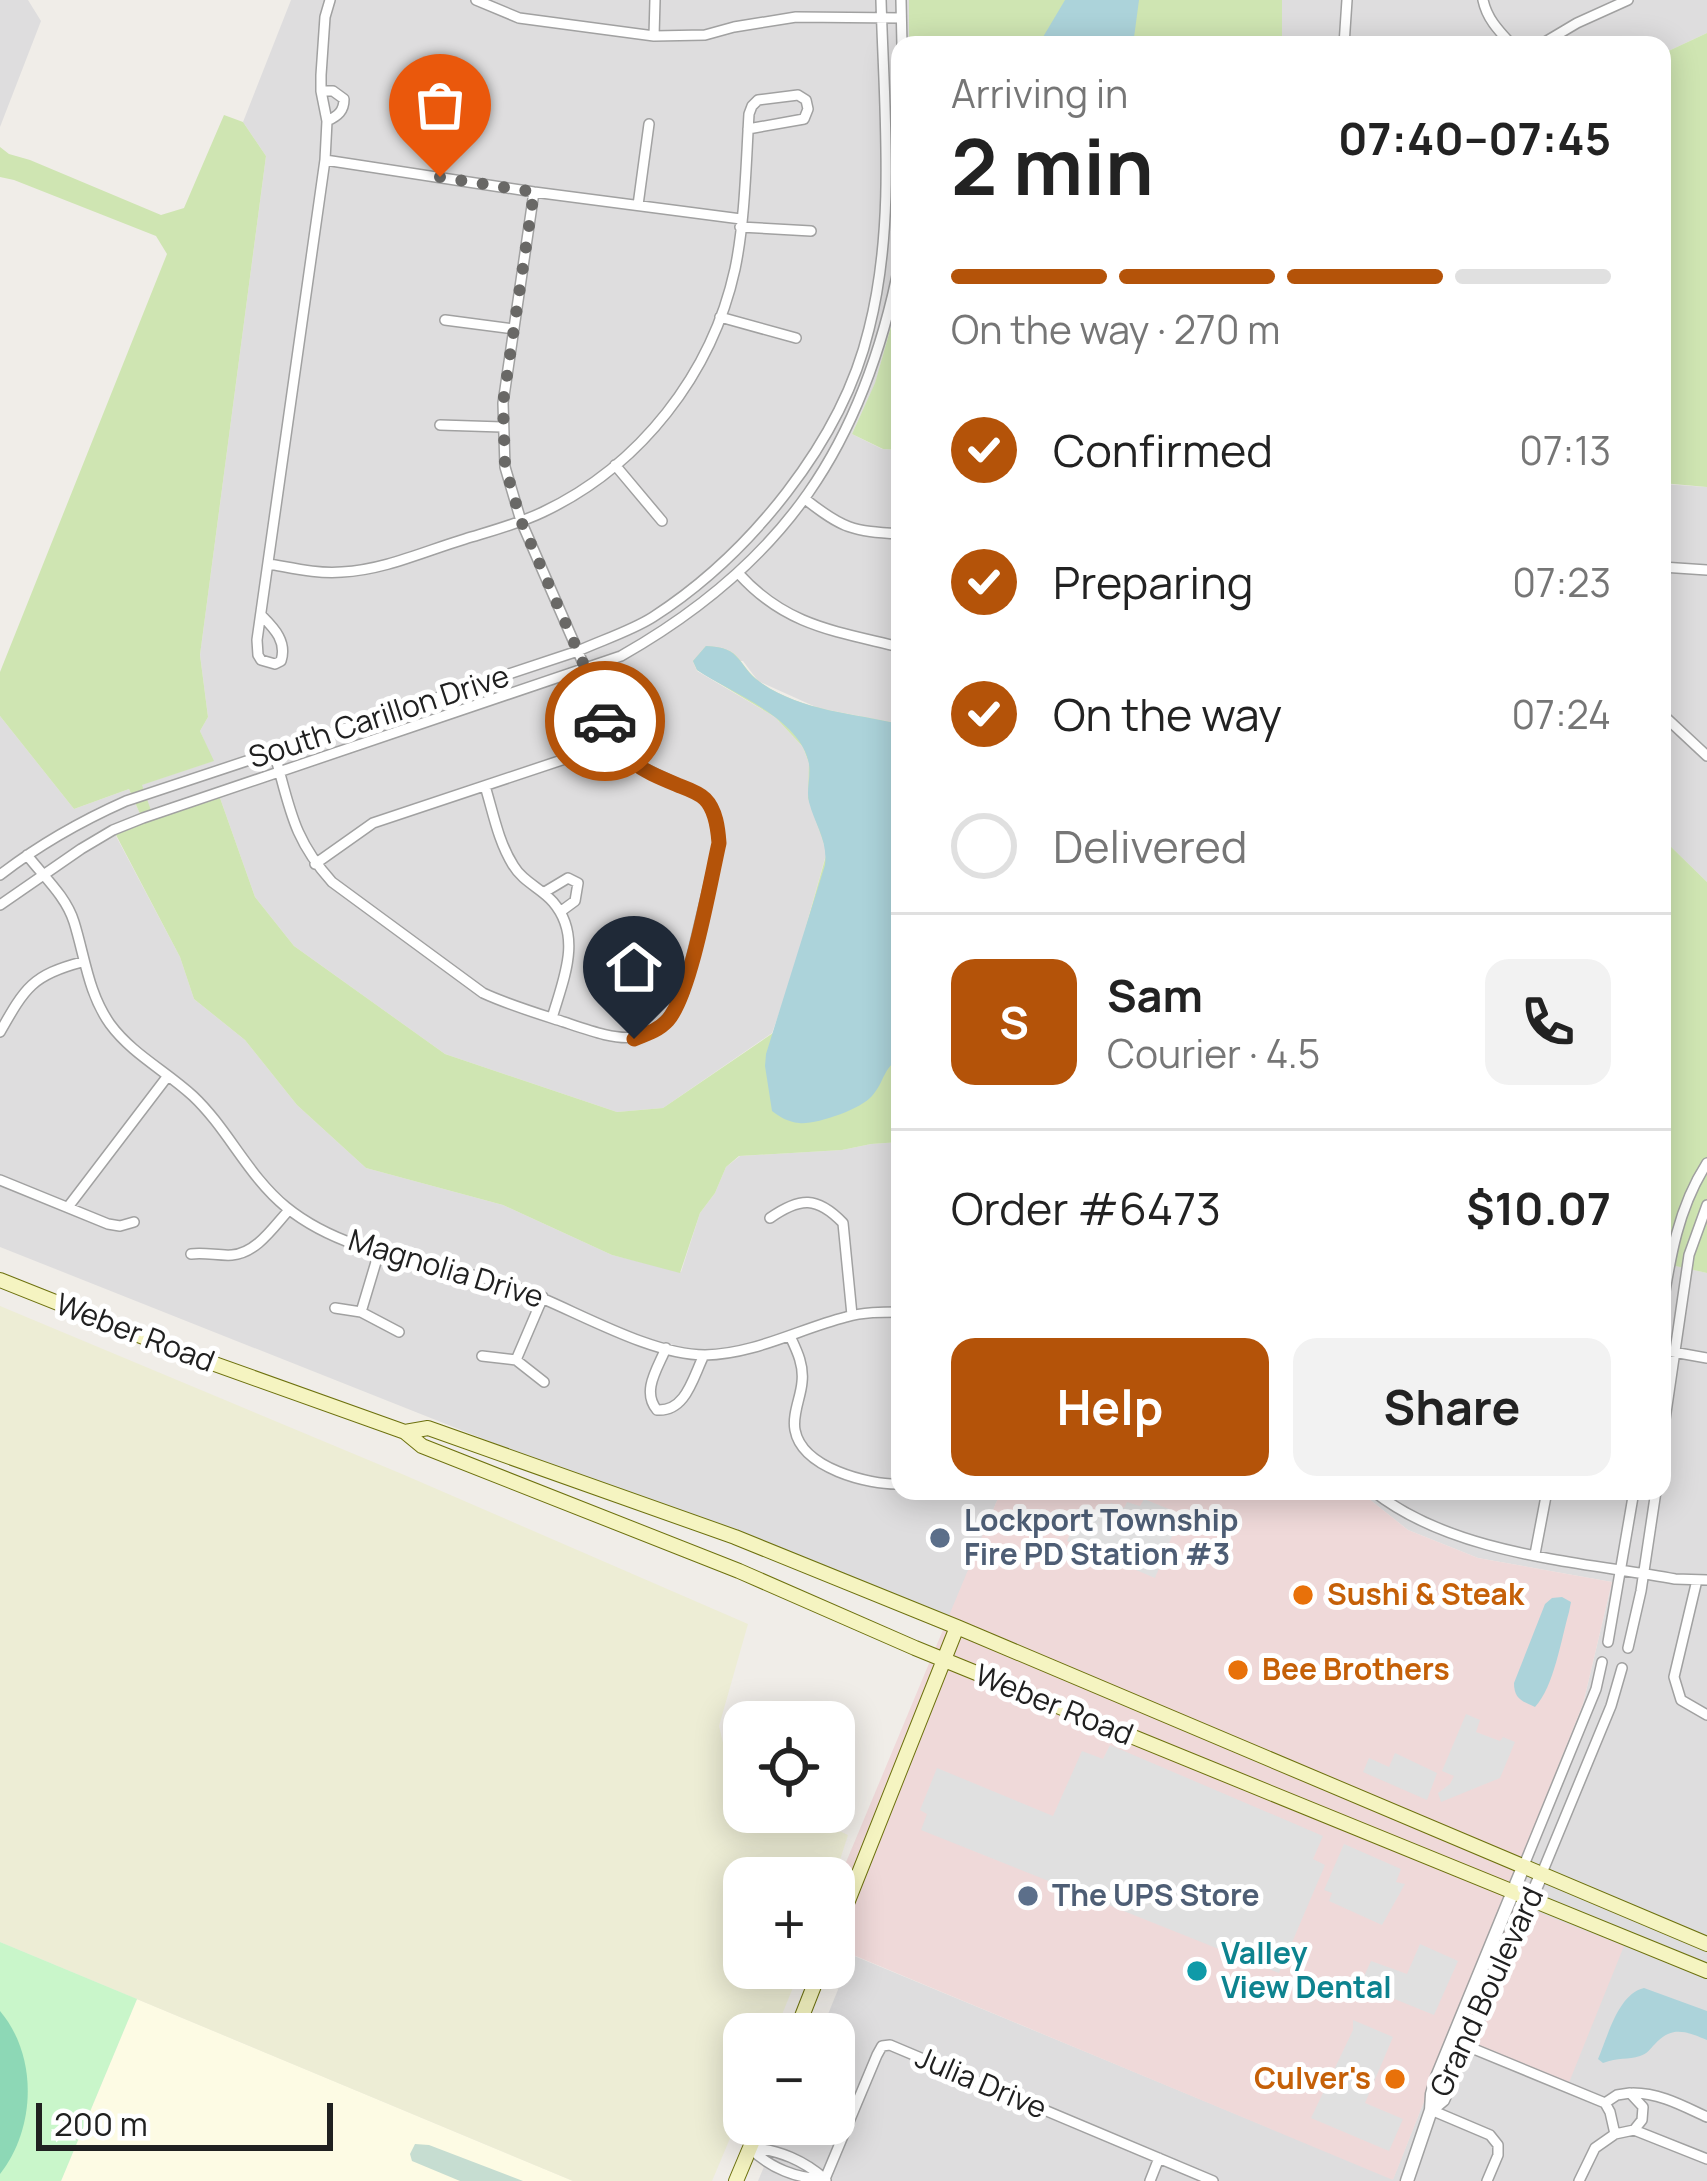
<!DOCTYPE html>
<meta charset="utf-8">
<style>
:root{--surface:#fff;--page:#f2f2f2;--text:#222;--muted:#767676;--line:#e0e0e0;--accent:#b45309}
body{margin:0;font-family:Manrope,sans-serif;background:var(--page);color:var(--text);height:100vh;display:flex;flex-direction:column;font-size:45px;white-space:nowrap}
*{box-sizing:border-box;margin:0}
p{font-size:39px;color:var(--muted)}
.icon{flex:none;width:66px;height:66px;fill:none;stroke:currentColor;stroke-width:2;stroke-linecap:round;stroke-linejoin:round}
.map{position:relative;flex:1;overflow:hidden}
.sheet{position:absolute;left:891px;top:36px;width:780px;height:1464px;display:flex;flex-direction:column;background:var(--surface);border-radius:24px;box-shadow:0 6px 30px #0003}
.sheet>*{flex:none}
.tools{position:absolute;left:723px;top:1701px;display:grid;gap:24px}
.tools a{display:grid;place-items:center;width:132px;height:132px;border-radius:24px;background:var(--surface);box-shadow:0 6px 30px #0003;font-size:60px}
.scale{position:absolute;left:36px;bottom:30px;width:297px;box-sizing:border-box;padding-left:12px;border:6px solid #202020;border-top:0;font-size:33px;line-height:42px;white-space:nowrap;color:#202020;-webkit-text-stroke:9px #fff;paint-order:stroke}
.pin{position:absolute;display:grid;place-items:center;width:102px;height:102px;color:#fff;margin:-123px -51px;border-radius:50% 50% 50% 0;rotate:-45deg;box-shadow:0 0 12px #0007}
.pin .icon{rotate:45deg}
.courier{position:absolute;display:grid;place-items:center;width:120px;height:120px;margin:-60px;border:9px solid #b45309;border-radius:50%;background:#fff;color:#222;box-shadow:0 3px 15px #0007}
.head em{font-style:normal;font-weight:700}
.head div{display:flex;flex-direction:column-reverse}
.head{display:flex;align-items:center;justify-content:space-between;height:204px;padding:0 60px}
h1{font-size:78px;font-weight:700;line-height:90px}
.bar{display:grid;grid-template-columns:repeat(4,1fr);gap:18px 12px;align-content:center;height:144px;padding:0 60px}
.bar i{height:15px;border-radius:9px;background:var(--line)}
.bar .selected{background:var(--accent)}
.bar p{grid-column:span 4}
.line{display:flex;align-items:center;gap:30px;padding:0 60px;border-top:3px solid var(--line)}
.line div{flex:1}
.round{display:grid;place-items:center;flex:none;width:126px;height:126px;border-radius:24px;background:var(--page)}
ol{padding:0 60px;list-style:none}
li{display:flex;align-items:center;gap:36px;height:132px}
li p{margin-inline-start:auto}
li .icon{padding:12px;border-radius:50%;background:var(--accent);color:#fff;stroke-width:4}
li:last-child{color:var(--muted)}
li i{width:66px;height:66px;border:6px solid var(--line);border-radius:50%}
.action{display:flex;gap:24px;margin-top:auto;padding:24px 60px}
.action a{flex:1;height:138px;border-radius:24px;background:var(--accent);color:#fff;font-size:48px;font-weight:700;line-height:138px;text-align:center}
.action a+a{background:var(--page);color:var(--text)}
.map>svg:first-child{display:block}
</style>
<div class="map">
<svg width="1707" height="2181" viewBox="0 0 1707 2181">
<rect width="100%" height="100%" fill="#f0ede8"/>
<path fill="#deddde" d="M0,0h28l13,21 -41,106z
M291,0h618v45h-9v250l-25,89 -23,50 30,15 18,1v274l-82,-16 -60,-27 -15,-20h-50l4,10 78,46 28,30 6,16v15l18,73 -36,129 -19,53 -109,75 -46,4 -172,-58 -151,-108 -39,-49 -35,-99 -67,22 -12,-35 72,-24 -13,-30 8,-14 -8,-62 66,-499 -23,-34z
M1282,0h425v33l-45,21v-9h-380z
M1662,484l45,3v395l-45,-44z
M0,716l74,93 55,-20 15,34 -28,13 64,121 14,42 51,41 52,65 69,63 137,37 109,50 69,17 19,-59 15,-20 11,-26 14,-11 102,-6 29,-6 29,-2v349h101l-54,132 -947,-376z
M1662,1263l45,10v908h-949l24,-57h52v-90h-14l32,-79 541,224 190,-475 29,-122 -134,-24 -70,-28 -49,-39h303z"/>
<path fill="#efd9d9" d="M1001,1491h358l49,39 70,28 134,24 -29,122 -78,195 119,47 -56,139 -118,-49 -57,144 -559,-233v-56z"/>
<path fill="#fdfbe4" d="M137,1999l436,182h-512z"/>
<path fill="#ededd5" d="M0,1306l402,168 346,150 -29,102 9,38 16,17v31h53l51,23 -14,43h-90v90h57l-27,66h-30v71l-32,76h-139l-573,-239z"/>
<path fill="#cfe5b2" d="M909,0h373v45h-373z
M1707,33v454l-45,-4v-429z
M224,115l19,7 23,34 -66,499 8,62 -8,14 14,30 -72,24 12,34 66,-21 35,99 39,49 151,108 172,58 46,-4 110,-75 18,-53 36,-128 -19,-54 1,-35 -6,-16 -28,-30 -78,-47 -4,-9 13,-15c37,1 31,19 54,36 41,29 93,31 140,42v418l-29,2 -29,6 -103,6 -13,11 -11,26 -15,20 -20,60 -68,-18 -109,-50 -137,-37 -69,-63 -52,-65 -51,-41 -14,-42 -64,-122 28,-12 -15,-34 -55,20 -74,-93v-44l167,-418 -11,-18 -142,-56 -14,-3v-30l9,7 21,6 131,55 23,-7z
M900,295v155l-17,-1 -31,-15 23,-51z
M1662,838l45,44v391l-45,-10z"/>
<path fill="#c6ddd1" d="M415,2144l14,1 94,36h-63l-48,-20 -2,-7z"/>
<path fill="#c9f6ca" d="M0,1942l137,57 -76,182h-61z"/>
<path fill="#8dd8b6" d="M0,2011c38,45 36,117 0,163z"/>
<path fill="#e0e0e0" d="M1144,1499l37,15 -26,64 -88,-37 11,-26 13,5 3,-6 10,3 7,-14 13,5 3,-6 13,4z
M1466,1714l14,6 -4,12 24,9 3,-4 12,5 -15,36 -59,24 -3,-9 12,-9 4,-8 -12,-5z
M1110,1745l213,91 -10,23 12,6 -46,108 -358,-143 6,-16 -7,-4 17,-42 116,48 29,-65 21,8z
M1395,1753l42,20 -10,27 -64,-28 6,-14 20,9z
M1344,1844l57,25 -5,13 9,2 -23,41 -53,-24 3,-8 -8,-3z
M1420,1944l38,17 -24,54 -74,-30 11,-24 36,13z
M1353,2020l40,17 -28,66 38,16 -14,32 -78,-33 42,-88z"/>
<path fill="#acd3da" d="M1065,0h74l-6,45h-90v-8z
M706,646c37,1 31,20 54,36 41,29 93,31 140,42v333c-18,13 -15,24 -28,39 -11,13 -56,29 -73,27 -11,-1 -19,-6 -27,-12l-7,-45 1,-12 59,-189c3,-25 -10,-40 -16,-63 -3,-12 2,-25 0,-38 -8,-46 -78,-71 -112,-94l-4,-9z
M1562,1597l9,5 -2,10c-8,28 -15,75 -34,95 -13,-6 -21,-8 -21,-24l31,-79 7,-6z
M1644,1988l63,23v29c-21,-9 -36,-14 -52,4 -5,5 -8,10 -15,12 -12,4 -22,1 -37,7l-5,-4c10,-23 20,-65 46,-71z"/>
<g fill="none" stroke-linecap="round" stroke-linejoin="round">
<defs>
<path id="minor" d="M476,0l43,18 135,18 51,-1 29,-8 62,-10 105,1
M901,0l1,45
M1483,0c4,19 16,31 29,45
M654,36l1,-36
M1344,45l3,-45
M1540,45l37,-22 51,-23
M321,91h12l11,8c0,12 -6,17 -17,22
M325,160l209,32 207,27
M638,205l11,-81
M740,227l71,4
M720,317l76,21
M445,320l69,9
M440,425l62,2
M615,465l47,56
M805,499c38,30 47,32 95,35
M269,564c24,4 48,10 73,8 42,-2 83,-21 123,-33 26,-8 53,-15 78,-27 97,-46 169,-138 192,-243 10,-48 11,-106 14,-155l3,-8 6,-6 40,-5 8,5 2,9 -4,10 -56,10
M1662,567l45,3
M739,574c47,52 96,57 161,73
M262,616c13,13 25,26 19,45l-6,3 -14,-4 -3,-5 -1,-15 68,-480 2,-39 -6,-30v-16l4,-58 5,-17
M1662,714l45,42
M274,752c16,55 18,86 58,130l151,111c26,12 53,20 81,29 54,18 88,32 119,-28l36,-151 -6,-33 -8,-11 -13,-8 -59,-28 -20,-20 -27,-73 -65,-149 -16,-54 -2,-64 31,-211
M485,786c8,26 13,55 28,79 10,17 28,23 40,37 30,35 10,78 -1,116
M27,855c16,21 39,41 47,67 11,35 14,71 36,102 22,30 56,47 83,72 35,33 55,80 93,111 65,53 156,54 231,81 55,20 131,67 188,67 50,-1 94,-26 141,-38 17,-5 36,-5 54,-5
M315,864l58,-41 240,-80
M0,875c40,-31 81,-54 126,-74l452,-150c24,-11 53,-20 75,-34 96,-62 189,-175 216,-288 27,-106 15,-220 12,-329
M543,893l25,-15 10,5 -3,18 -15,11
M0,905l81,-56 32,-19 30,-12 478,-162c164,-93 243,-211 279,-395
M0,1032c25,-44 32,-57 82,-70
M0,1180l108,44 12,2 14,-4
M68,1207l99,-130
M770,1218c30,-21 47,-22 73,5l9,92
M191,1254c14,-2 28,2 41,1 25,-2 42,-29 57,-45
M335,1308l26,4 38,20
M1662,1310c8,-52 16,-102 45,-147
M361,1312l18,-60
M790,1336c7,15 14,29 12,46 -1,15 -10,32 -7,48 7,38 73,55 105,54
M666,1348c-8,20 -25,43 -9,62 29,2 36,-33 47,-55
M1662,1350l45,8
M482,1356l34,4 28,22
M516,1360l27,-63
M1662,1440l27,-185 18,-50
M1373,1491c81,64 204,70 302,88l32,1
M1535,1554l12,-63
M1697,1580l-23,97 7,23 26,15
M1608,1642l26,-151
M1628,1648l13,-57 15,-100
M1524,1865l72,-176 6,-27
M1542,1873l69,-167 11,-38
M1452,2040l153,63
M1630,2093l13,14 -1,13 -8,10 -19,4 -5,-22 -5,-9 12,-8z
M1633,2093c27,0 50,13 74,24
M1431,2110l59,25 8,10v10l-11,26
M1634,2130l73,29
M750,2148c28,1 55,13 76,32
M750,2148c20,20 47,31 75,31
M825,2179l52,-124 5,-9 8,-1 323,136
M1150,2181l9,-23
M1579,2181l16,-33 20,-14"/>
<path id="tertiary" d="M1431,2110l12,-10 99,-227
M1407,2181l24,-71 1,-16 5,-17 87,-212"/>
<path id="secondary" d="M0,1280l181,72 224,80 17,14 317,125 176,77 792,323
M405,1432l23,-4 307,109 222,90 750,317
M834,1936l123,-309
M795,2034l26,-66
M736,2181l24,-57"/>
</defs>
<use href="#minor" stroke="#a1a1a1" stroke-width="12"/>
<use href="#tertiary" stroke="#a1a1a1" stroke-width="15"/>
<use href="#secondary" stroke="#6d710e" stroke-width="16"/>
<use href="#minor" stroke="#fff" stroke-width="9"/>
<use href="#tertiary" stroke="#fff" stroke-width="12"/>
<use href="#secondary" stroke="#f5f4c1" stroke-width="14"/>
</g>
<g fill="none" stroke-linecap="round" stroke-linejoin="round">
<path stroke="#696866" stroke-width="12" stroke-dasharray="0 21.6" d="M440,177l94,15 -31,211 2,63 16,55 65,149 19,51"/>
<path stroke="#b45309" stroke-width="15" d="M605,721c15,41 37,49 75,65 8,3 19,7 25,13 11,11 13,30 14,44 -9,40 -28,150 -51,177 -9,10 -21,14 -34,19"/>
</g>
<g fill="#5c6f8a" stroke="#fff" stroke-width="4.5">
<circle cx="940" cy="1538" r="12"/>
<circle cx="1028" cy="1896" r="12"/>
</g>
<g fill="#e8710a" stroke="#fff" stroke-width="4.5">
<circle cx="1303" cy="1595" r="12"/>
<circle cx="1238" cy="1670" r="12"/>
<circle cx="1395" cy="2079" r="12"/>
</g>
<circle fill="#0f9aa8" stroke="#fff" stroke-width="4.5" cx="1197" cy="1971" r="12"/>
<g text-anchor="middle" stroke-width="10" stroke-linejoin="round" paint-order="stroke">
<g font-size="30" fill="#202020" stroke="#fff">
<text transform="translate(379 717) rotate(-18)" y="10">South Carillon Drive</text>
<text transform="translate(446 1269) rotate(17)" y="10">Magnolia Drive</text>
<text transform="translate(135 1333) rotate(21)" y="10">Weber Road</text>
<text transform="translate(1054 1705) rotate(22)" y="10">Weber Road</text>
<text transform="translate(1487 1992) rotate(-65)" y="10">Grand Boulevard</text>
<text transform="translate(981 2083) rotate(23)" y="10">Julia Drive</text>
</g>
<g font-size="30" font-weight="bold" fill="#4e5e75" stroke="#fff" text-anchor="start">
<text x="964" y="1531">Lockport Township<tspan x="964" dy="34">Fire PD Station #3</tspan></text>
<text x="1052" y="1906">The UPS Store</text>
</g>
<g font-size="30" font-weight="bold" fill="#c56008" stroke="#fff" text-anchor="start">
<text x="1327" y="1605">Sushi &amp; Steak</text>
<text x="1262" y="1680">Bee Brothers</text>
<text x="1371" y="2089" text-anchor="end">Culver's</text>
</g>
<g font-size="30" font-weight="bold" fill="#0d838f" stroke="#fff" text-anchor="start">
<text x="1221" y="1964">Valley<tspan x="1221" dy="34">View Dental</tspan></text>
</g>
</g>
</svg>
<div class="tools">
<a><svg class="icon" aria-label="locate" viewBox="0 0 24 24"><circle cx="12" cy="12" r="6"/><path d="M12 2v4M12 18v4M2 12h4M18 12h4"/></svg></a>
<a>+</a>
<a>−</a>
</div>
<div class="scale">200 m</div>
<div class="pin" style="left:440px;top:177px;background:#ea580c"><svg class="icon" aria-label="bag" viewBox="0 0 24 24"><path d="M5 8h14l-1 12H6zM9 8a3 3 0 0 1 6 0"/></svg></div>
<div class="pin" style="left:634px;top:1039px;background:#1f2937"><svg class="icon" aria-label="home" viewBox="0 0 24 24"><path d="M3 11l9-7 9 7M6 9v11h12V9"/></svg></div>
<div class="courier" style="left:605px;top:721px"><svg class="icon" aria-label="car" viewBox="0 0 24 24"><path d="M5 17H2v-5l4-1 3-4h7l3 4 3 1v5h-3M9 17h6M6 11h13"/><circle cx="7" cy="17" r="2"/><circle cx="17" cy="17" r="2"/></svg></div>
<section class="sheet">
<div class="head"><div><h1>2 min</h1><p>Arriving in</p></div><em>07:40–07:45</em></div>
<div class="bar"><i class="selected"></i><i class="selected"></i><i class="selected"></i><i></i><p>On the way · 270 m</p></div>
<ol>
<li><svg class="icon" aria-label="check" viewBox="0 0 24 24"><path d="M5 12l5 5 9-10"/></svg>Confirmed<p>07:13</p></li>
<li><svg class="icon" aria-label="check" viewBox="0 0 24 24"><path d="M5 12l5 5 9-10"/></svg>Preparing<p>07:23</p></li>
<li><svg class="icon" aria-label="check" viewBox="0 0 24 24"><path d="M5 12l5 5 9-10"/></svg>On the way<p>07:24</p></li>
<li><i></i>Delivered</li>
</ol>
<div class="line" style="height:216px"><b class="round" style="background:var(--accent);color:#fff">S</b><div><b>Sam</b><p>Courier · 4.5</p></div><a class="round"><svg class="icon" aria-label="phone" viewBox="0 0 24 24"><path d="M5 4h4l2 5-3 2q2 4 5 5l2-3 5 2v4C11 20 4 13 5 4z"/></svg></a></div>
<div class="line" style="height:156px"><div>Order #6473</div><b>$10.07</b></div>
<div class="action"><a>Help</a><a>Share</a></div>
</section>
</div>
